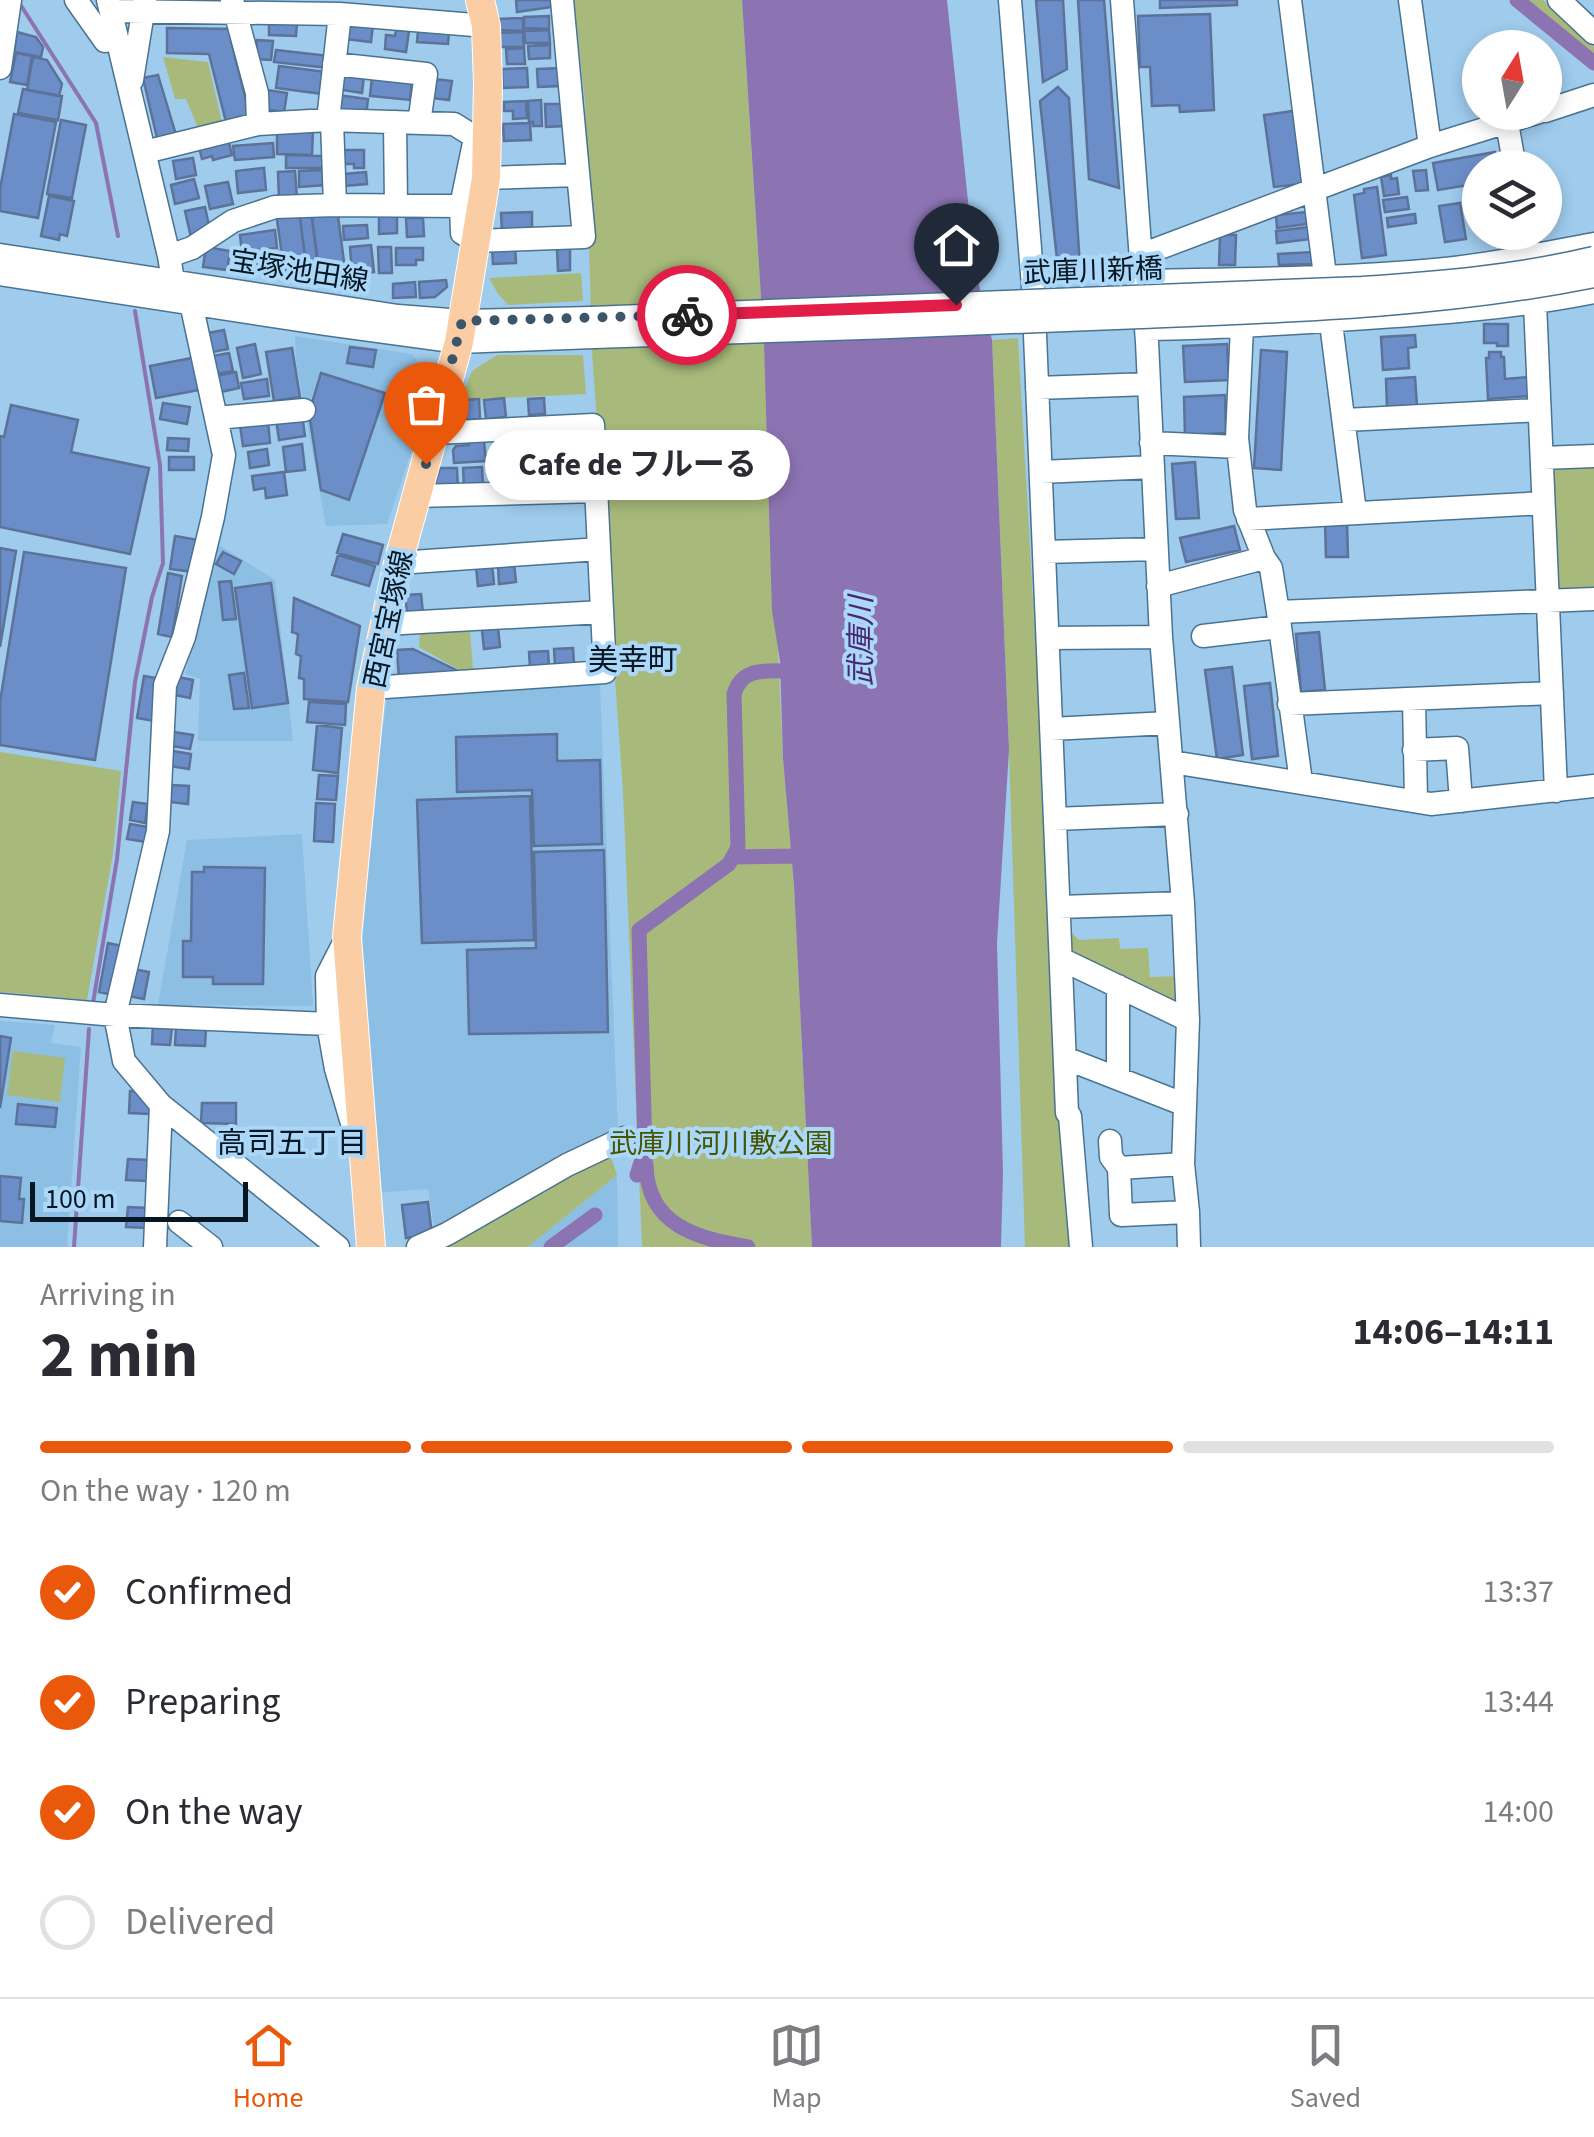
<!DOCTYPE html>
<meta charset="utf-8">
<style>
:root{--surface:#fff;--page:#f7f7f7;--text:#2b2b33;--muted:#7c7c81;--line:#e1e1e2;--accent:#ea580c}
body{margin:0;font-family:"Source Sans 3","Noto Sans JP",sans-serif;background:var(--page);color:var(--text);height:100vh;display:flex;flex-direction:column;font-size:38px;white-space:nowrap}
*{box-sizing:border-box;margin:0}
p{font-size:32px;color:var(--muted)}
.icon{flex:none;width:55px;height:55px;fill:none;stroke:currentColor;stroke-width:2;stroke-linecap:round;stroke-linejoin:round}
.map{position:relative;height:1247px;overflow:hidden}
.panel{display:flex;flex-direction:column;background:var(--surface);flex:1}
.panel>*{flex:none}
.needle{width:65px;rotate:11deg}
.tools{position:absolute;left:1462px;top:30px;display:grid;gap:20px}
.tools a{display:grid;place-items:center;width:100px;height:100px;border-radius:50%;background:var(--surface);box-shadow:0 5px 15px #0003;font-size:50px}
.scale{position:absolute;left:30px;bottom:25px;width:218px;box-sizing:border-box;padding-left:10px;border:5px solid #061622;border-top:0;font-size:28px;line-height:35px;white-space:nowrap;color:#061622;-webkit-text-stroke:8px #abd8f9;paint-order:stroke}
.pin{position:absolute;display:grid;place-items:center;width:85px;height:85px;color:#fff;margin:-102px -42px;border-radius:50% 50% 50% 0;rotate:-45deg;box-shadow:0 0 10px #0007}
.pin .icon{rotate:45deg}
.courier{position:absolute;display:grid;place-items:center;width:100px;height:100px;margin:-50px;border:8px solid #e11d48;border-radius:50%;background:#fff;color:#222;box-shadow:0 2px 12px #0007}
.bubble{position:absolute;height:70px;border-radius:35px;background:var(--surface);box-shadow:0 5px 15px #0003;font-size:32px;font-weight:700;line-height:70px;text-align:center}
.headline em{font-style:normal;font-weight:700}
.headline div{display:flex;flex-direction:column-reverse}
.headline{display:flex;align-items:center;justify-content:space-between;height:170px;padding:0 40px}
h1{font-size:65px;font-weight:700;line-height:75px}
.bar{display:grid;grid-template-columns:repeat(4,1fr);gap:15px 10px;align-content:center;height:120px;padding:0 40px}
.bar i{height:12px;border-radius:8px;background:var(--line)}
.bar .on{background:var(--accent)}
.bar p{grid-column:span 4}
ol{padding:0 40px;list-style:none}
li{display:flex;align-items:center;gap:30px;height:110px}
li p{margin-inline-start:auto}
li .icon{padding:10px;border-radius:50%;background:var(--accent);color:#fff;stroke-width:4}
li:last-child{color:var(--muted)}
li i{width:55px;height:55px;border:5px solid var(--line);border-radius:50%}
.tab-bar{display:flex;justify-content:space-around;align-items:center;height:140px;border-top:2px solid var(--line);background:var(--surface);font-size:28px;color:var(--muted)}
.tab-bar a{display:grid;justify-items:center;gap:5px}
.tab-bar .on{color:var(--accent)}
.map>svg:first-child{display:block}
</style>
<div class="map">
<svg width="1594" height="1247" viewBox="0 0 1594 1247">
<rect width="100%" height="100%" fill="#9fcbec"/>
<path fill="#8dbfe5" d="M295,336l117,18 22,30 -47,140 -61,2 -30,-164z
M216,543l59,37 18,161h-95l2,-62 -15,-5 23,-83z
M595,680l5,5 18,446 -183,103 -7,-45 -52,4 -11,-147 -3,-98 12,-164 14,-92z
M302,834l11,172 -155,-1 29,-165z
M0,1021l55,4 -4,18 30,4 -14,200h-67z
M617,1175l1,72h-90z"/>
<path fill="#a8ba7b" d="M574,0h168l22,344 19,414 11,128 18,361h-170l-19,-455 -31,-440 -7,-249z
M1510,0h33l51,47v22z
M163,57l45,5 14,60 -24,6 -12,-29h-11z
M581,273l2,28 -75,4 -10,-11 -9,-16z
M1018,338l44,770 11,139h-48l-16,-497 -17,-410z
M497,355h86l3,39 -126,6 12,-29z
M1594,459v134l-38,1 -4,-133z
M470,630l3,40 -10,2 -44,-25 1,-15z
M0,752l121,19 -8,83 -26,146 -87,-8z
M1063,933h9l7,7 40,-2 1,11 28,-1 2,29 32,-1 1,32 -119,-55z
M13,1051l52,7 -5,44 -53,-7z
M610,1153l7,22 -89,72h-83z"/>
<path fill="#8c74b3" d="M742,0h205l28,268 17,72 17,410 -12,193 6,230 -2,74h-189l-18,-361 -11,-128 -3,-97 -8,-50 -8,-267z"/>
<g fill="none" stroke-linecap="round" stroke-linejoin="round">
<path stroke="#8c74b3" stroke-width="4" d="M20,4l76,119 22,113
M93,1003l24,-144 18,-177 17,-85 11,-34 -3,-98 -25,-154
M74,1247l15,-218"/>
<path stroke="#8c74b3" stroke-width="15" d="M1517,0l77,63
M733,857l76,-1
M646,1164c1,62 51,74 102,83
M637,1175l8,-25 -6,-220 90,-66 9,-17 -4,-153c9,-30 37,-22 63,-23
M551,1247l44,-32"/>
</g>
<path fill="#6c8ec8" stroke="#5c7298" stroke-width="2.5" d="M516,0h41l1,6 -41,6z
M1036,0h27l4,69 -24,13z
M1078,0h26l15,188 -30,-9z
M1160,0h77v5l-77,3z
M1210,14l4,96 -34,2 -1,-7 -27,1 -2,-39h-10l-2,-51z
M549,16v13l-25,-1v-11z
M523,18v13l-25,-1v-11z
M347,20l26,4 -2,18 -26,-3z
M269,22l28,1 -1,13 -27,-1z
M167,28l64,1v12l19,75 -24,6 -17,-68 -42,-1z
M396,30l13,1 -3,21 -21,-3 1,-14 9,1z
M418,30l31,2 -1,12 -31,-2z
M549,30l1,13h-25l-1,-12z
M17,32l19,5 7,10 -2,10 -27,-5z
M523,32l1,15h-25l-1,-14z
M257,40l16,1 -2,19 -16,-1z
M550,45v13l-21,1 -1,-13z
M524,48l1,16h-18l-1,-15z
M276,50l54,6 -1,12 -55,-6z
M16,53l16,3 -5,29 -17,-3z
M33,57l14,3 15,24 -3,12 -32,-6z
M279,66l47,6 -3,22 -47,-6z
M527,68l1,19 -25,1 -1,-19z
M562,68v18l-24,1 -1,-18z
M340,73l24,3 -2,17 -25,-4z
M158,75l19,63 -19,4 -15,-64z
M372,77l40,4 -2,19 -40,-4z
M434,79l18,2 -3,19 -17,-2z
M1058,87l11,11 11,168 -21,12 -19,-177z
M23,89l39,7 -4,24 -40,-7z
M267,90l20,3 -3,19 -21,-3z
M337,95l31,4 -2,17 -31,-8z
M541,100l1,26h-9v-4h-4l-1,-21z
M526,101l1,17 -14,1v-8h-9v-9z
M545,104h18l1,22 -18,1z
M1293,111l10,73 -29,3 -10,-72z
M14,114l42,8 -18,96 -38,-7v-22z
M61,120l25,5 -14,73 -25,-4z
M530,123l1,17 -27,1 -1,-17z
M277,131h36l-1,24 -35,-1z
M228,139l4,16 -19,5 -1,-4 -10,3 -3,-12z
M273,143l1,14 -39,3 -2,-14z
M340,150h24v18h-10v-4h-14z
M1495,152l3,16h-18v15l-42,7 -5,-27z
M286,155l40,1v12h-40z
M193,158l3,17 -20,4 -3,-18z
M264,168l2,22 -28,3 -2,-22z
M325,170l1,15 -27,2v-16z
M1426,170l2,20 -12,1 -3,-20z
M295,171l2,28 -18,1 -1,-28z
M366,172l1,12 -22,2 -1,-12z
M1391,175v4l6,-1 2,16 -15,2 -3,-19z
M194,179l5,19 -24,6 -4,-19z
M228,182l5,22 -23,5 -5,-23z
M1377,187l9,68 -24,3 -8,-63 10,-2v-4z
M49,196l25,5 -7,35 -7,-2 -1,6 -18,-4z
M1407,197l2,12 -24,3 -2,-12z
M1460,203l6,36 -21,3 -6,-36z
M205,207l5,23 -18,12 -7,-31z
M337,208l7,54 -26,4 -7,-55z
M311,209l8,62 -12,1 -8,-62z
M299,210l8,63 -22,3 -9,-63z
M532,212v18l-30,1 -1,-18z
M1306,212l1,12 -30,4 -1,-13z
M1415,214l1,9 -28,4 -1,-9z
M397,215v18l-18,1v-18z
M406,218h17l1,18 -17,1z
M367,225l1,13 -24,2 -1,-14z
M1309,227l2,12 -34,4 -1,-12z
M275,230l2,18 -35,4 -2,-17z
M1220,235h16l-1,30h-16z
M371,245l3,27 -22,2 -2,-27z
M515,246l1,17 -23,1 -1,-17z
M206,247l24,4 -3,19 -24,-3z
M378,247h13l1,26h-13z
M396,248h27v12h-7v5h-20z
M570,248v22l-12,1 -1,-22z
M279,251l2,17 -36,5 -2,-17z
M1313,252v12l-34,1 -1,-11z
M446,280l1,7 -12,10 -15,1 -1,-16z
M415,282l1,15 -23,1v-14z
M1484,324h24v22h-11v-3h-13z
M224,330l4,19 -16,3 -4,-19z
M1415,335l1,12 -8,1 1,20 -26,2 -2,-33z
M255,344l6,30 -18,4 -6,-30z
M1227,344l2,36 -44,2 -2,-36z
M350,347l26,3 -3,17 -26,-4z
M292,348l8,49 -26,4 -8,-49z
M1261,350l26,2 -6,118 -27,-2z
M1489,352h12v5h3l1,22 24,-2 1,19 -42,3 -2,-41h3z
M229,353l4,18 -16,3 -4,-18z
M197,357l7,32 -48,9 -6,-32z
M236,372l3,16 -18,4 -4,-16z
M321,373l64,20 -36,107 -28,-10 -12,-77z
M1415,377l2,29 -30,2 -1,-29z
M267,379l2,17 -25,3 -3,-16z
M1225,395l1,38 -41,2 -1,-38z
M504,398l2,19 -20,2 -2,-19z
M544,398l1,16 -16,1 -1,-16z
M479,399l1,20 -14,1 -2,-20z
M163,403l27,4 -3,17 -27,-5z
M11,405l67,15 -7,32 78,16 -19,86 -130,-27v-91l4,1z
M302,415l3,21 -26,4 -3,-21z
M268,422l2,21 -27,3 -3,-21z
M168,438l21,1 -1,12 -21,-1z
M539,438l2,19 -16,1 -2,-19z
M484,441l2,20 -32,2 -1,-13 3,-4 13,-1 -1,-3z
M302,444l3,26 -19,2 -3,-25z
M267,449l2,16 -19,3 -2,-16z
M169,457h25v13h-25z
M1195,462l4,56 -23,1 -4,-55z
M482,467l1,19 -19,1 -1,-19z
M440,468h17l1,22 -25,1z
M284,472l3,23 -21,3 -1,-10 -11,2 -2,-14z
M1325,522h22l1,35h-22z
M1234,526l6,24 -54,12 -6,-24z
M343,534l40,11 -5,19 -41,-11z
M175,536l23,4 -5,32 -23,-3z
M0,548l16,3 -16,96z
M24,552l102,16 -31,192 -95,-15v-43z
M223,552l18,9 -7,13 -18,-10z
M338,555l37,11 -6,20 -37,-11z
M514,563l2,19 -17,2 -1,-19z
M492,565l2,19 -16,2 -2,-19z
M168,573l14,3 -10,61 -14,-3z
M231,581l5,38 -13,1 -4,-38z
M271,583l17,120 -36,5 -17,-120z
M421,594l2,19 -16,1 -2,-19z
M294,598l66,28 -12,76 -44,-3v-20l-5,-1 2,-22 -5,-2 2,-20 -6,-2z
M498,628l2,19 -16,2 -2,-19z
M1319,632l6,58 -24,2 -5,-58z
M573,648l1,16 -19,1 -1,-16z
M413,649l43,21v7l-57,3 -2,-30z
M548,651l1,16 -19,1 -1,-16z
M1232,667l11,88 -26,4 -12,-89z
M244,673l5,35 -15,1 -5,-34z
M144,676l18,3 -7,42 -18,-3z
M178,677l15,3 -3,18 -15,-3z
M1270,683l8,73 -26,3 -8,-73z
M309,702l37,2 -1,21 -38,-3z
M317,725l25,3 -4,45 -25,-3z
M174,732l19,3 -3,14 -18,-3z
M557,734v27l43,-1 2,84 -68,2 -2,-56 -75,2 -1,-55z
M173,751l18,3 -2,15 -19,-3z
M319,775l19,1 -2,24 -19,-1z
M171,785l18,1 -1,18 -18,-2z
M530,796l4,144 -112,3 -5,-143z
M133,802l15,2 -3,19 -15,-3z
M316,803l19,1 -2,38 -19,-1z
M130,824l18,3 -2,15 -19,-3z
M604,850l4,182 -139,2 -2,-84 69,-2 -2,-96z
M204,867l61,1 -2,116h-50v-7h-30v-36h8l1,-69h12z
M108,943l14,3 -9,49 -14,-3z
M133,969l16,3 -5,27 -16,-3z
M153,1025l19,2 -2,18 -18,-1z
M176,1027l30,1 -1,18 -30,-1z
M0,1036l11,2 -11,70z
M130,1091l15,1 6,7 -1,15 -21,-1z
M202,1103h34v21l-35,-1z
M18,1104l39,4 -2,19 -39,-3z
M128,1159l21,1 -1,21 -22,-1z
M0,1176l21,2 -2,21h5l-2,24 -22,-2z
M428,1202l4,33 -26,3 -4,-33z
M128,1207l21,1 -1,20 -22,-1z"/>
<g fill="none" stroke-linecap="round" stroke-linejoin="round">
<defs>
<path id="minor" d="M76,0l29,41
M108,0l61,256 4,24 18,23 33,152 -11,62 -29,120 -19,48 -7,146 -43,184 9,46 37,44 177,142
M232,0l25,93 1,31
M1010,0l23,286 34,827 3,3 11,131
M1122,0l25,342 14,295 22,266 5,117 -5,144 5,48 1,35
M1290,0l65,512
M1410,0l20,146
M1559,0l35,33
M111,11l229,3 146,12
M334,64l92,10 -7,49
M0,68l10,-68
M132,80l13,-80
M1545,111l49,-16
M328,120l12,-106
M332,121l3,84
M395,122l1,83
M1507,123l8,45
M145,152l113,-28 70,-4 126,4 35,22
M486,178l92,-3
M461,206l14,-68
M1526,232l9,71 21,488
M0,255l398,61 64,5 129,-3
M1141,255l289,-109 109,-34
M169,256l23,-8 41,-27 42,-14 60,-2 126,1 1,27 13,8 109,-4 -22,-237
M0,274l325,50 134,18 135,-5
M1142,281c98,-2 195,-2 293,-11 53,-5 106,-16 159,-26
M1242,326l-5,112 8,72 19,48 7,10 7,44 316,-13
M1146,329c68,-1 137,-5 206,-10 81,-5 162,-11 242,-27
M1037,388l112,-4
M217,418l87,-8
M1345,420l193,-10
M1151,443l87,4
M1542,458l52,-2
M1041,472l112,-5
M416,496l180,-5
M1248,519l295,-16
M1044,552l112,-3
M398,563l201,-14
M1158,586l106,-28
M1278,612l23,170
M385,624l217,-12
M1203,636l77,-9
M1048,638l113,-1
M371,688l234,-16 -12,-247 -158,8
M1414,699l2,102
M1289,704l263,-11
M1051,729l117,-6
M1414,750l43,-2 4,53
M1172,762l259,42 163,-18
M1055,819l122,-5
M1059,907l124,-4
M347,937l-20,39 1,48 8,45 18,61
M1061,959l127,61
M1118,986v92
M0,1005l115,10 213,9
M1065,1058l118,46
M1110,1141l1,16 8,11
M1183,1164l-64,4 2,47 67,-3
M179,1222l32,25
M155,1247l6,-142
M418,1247l29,-13 120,-69 57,-27"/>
<path id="major" d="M371,1247l-24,-310 24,-249 27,-125 61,-221 27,-164 2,-94 -2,-58 -6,-26"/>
</defs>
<use href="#minor" stroke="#4a7391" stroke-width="25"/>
<use href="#major" stroke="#fff" stroke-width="30"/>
<use href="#minor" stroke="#fff" stroke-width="22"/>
<use href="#major" stroke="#fbcda5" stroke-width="28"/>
<defs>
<path id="minor-bridge" d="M591,318l771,-30c78,-5 156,-12 232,-30
M594,337c182,-6 365,-12 547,-20 152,-6 304,-11 453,-41"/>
</defs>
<use href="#minor-bridge" stroke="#4a7391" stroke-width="25" stroke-linecap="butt"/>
<use href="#minor-bridge" stroke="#fff" stroke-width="22"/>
</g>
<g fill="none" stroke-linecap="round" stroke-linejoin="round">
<path stroke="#3c5569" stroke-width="10" stroke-dasharray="0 18" d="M426,464l36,-143 225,-6"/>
<path stroke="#e11d48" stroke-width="12" d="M687,315l269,-10"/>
</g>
<g text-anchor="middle" stroke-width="8" stroke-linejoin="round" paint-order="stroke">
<g font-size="28" fill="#061622" stroke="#abd8f9">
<text transform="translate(299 270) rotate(9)" y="10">宝塚池田線</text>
<text transform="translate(1093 270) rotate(-2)" y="10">武庫川新橋</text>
<text transform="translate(388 619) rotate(-78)" y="10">西宮宝塚線</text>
</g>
<g font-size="28" fill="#455500" stroke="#abd8f9">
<text x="721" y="1153">武庫川河川敷公園</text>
</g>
<g font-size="30" font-style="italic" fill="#492773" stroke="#abd8f9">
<text transform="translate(861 641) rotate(-90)" y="10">武庫川</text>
</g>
<g font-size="30" fill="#061622" stroke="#abd8f9">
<text x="633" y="670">美幸町</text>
<text x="292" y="1153">高司五丁目</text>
</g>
</g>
</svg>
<div class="tools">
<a><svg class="needle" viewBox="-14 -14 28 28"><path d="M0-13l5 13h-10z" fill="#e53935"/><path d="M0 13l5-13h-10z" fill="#7c7c81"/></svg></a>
<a><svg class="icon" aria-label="layers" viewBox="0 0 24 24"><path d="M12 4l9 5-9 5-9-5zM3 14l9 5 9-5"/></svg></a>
</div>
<div class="scale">100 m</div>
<div class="pin" style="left:426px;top:464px;background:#ea580c"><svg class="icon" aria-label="bag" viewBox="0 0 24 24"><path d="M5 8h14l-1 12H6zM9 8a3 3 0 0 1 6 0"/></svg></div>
<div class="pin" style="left:956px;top:305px;background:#1f2937"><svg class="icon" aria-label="home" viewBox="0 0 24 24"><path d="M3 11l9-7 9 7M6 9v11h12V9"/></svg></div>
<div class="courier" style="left:687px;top:315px"><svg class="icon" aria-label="bike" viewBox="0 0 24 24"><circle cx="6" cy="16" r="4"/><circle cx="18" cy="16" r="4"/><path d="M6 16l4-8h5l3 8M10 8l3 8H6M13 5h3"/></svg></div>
<div class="bubble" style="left:485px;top:430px;width:305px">Cafe de フルーる</div>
</div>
<section class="panel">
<div class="headline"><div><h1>2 min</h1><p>Arriving in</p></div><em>14:06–14:11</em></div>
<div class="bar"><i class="on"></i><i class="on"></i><i class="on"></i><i></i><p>On the way · 120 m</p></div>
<ol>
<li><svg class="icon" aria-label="check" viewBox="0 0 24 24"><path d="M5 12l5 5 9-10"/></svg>Confirmed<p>13:37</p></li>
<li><svg class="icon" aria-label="check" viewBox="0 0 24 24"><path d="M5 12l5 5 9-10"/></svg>Preparing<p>13:44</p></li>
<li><svg class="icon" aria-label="check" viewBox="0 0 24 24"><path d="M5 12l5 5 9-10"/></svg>On the way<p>14:00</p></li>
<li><i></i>Delivered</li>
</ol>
</section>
<nav class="tab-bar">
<a class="on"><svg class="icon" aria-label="home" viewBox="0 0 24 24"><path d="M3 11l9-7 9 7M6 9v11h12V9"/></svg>Home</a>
<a><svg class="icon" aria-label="map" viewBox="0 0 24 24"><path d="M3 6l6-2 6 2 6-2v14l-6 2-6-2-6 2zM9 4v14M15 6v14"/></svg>Map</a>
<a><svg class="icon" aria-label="saved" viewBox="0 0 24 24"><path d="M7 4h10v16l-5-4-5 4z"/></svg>Saved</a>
</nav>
